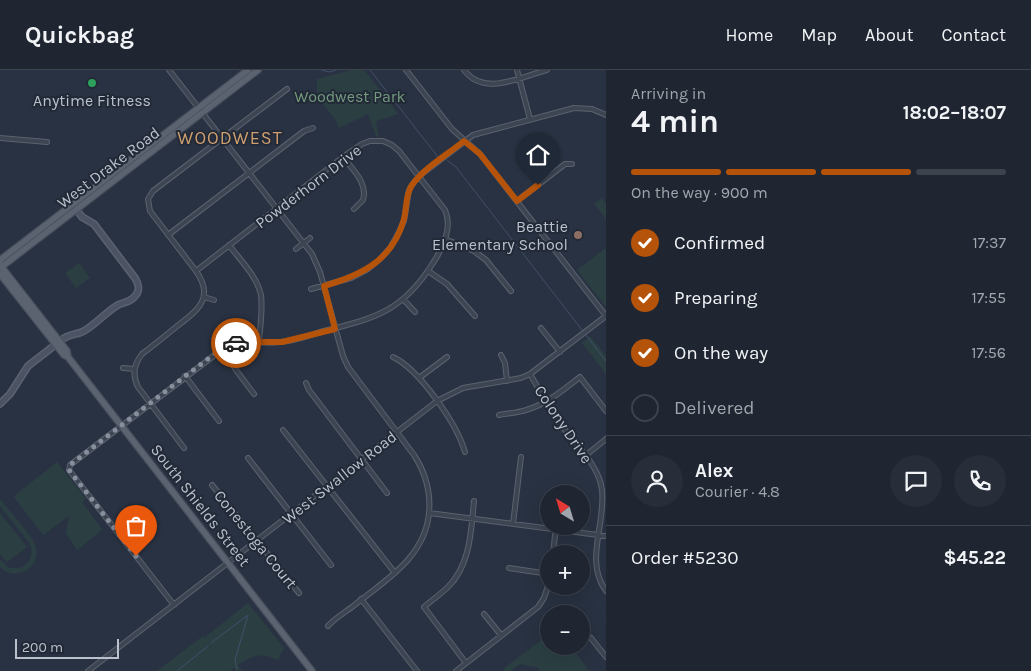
<!DOCTYPE html>
<meta charset="utf-8">
<style>
:root{--surface:#1f2632;--page:#272e3a;--text:#f1f3f6;--muted:#a1a5ac;--line:#3c434d;--accent:#b45309}
body{margin:0;font-family:Karla,sans-serif;background:var(--page);color:var(--text);height:100vh;display:flex;flex-direction:column;font-size:19px;white-space:nowrap}
*{box-sizing:border-box;margin:0}
p{font-size:16px;color:var(--muted)}
.icon{flex:none;width:28px;height:28px;fill:none;stroke:currentColor;stroke-width:2;stroke-linecap:round;stroke-linejoin:round}
.map{position:relative;flex:1;overflow:hidden}
.sheet{display:flex;flex-direction:column;background:var(--surface);width:425px}
.sheet>*{flex:none}
.needle{width:32px;rotate:322deg}
.fabs{position:absolute;left:540px;top:415px;display:grid;gap:10px}
.fabs a{display:grid;place-items:center;width:50px;height:50px;border-radius:50%;background:var(--surface);box-shadow:0 5px 20px #0002,0 0 0 1px var(--line);font-size:25px}
.scale{position:absolute;left:15px;bottom:12px;width:104px;box-sizing:border-box;padding-left:5px;border:2px solid #bac0cc;border-top:0;font-size:14px;line-height:18px;white-space:nowrap;color:#bac0cc;-webkit-text-stroke:4px #222937;paint-order:stroke}
.pin{position:absolute;display:grid;place-items:center;width:42px;height:42px;color:#fff;margin:-51px -21px;border-radius:50% 50% 50% 0;rotate:-45deg;box-shadow:0 0 5px #0007}
.pin .icon{rotate:45deg}
.courier{position:absolute;display:grid;place-items:center;width:50px;height:50px;margin:-25px;border:4px solid #b45309;border-radius:50%;background:#fff;color:#222;box-shadow:0 1px 6px #0007}
.head em{font-style:normal;font-weight:700}
.head div{display:flex;flex-direction:column-reverse}
.head{display:flex;align-items:center;justify-content:space-between;height:85px;padding:0 25px}
h1{font-size:32px;font-weight:700;line-height:38px}
.bar{display:grid;grid-template-columns:repeat(4,1fr);gap:8px 5px;align-content:center;height:60px;padding:0 25px}
.bar i{height:6px;border-radius:4px;background:var(--line)}
.bar .on{background:var(--accent)}
.bar p{grid-column:span 4}
.line{display:flex;align-items:center;gap:12px;padding:0 25px;border-top:1px solid var(--line)}
.line div{flex:1}
.round{display:grid;place-items:center;flex:none;width:52px;height:52px;border-radius:26px;background:var(--page)}
ol{padding:0 25px;list-style:none}
li{display:flex;align-items:center;gap:15px;height:55px}
li p{margin-inline-start:auto}
li .icon{padding:5px;border-radius:50%;background:var(--accent);color:#fff;stroke-width:4}
li:last-child{color:var(--muted)}
li i{width:28px;height:28px;border:2px solid var(--line);border-radius:50%}
header{display:flex;align-items:center;gap:30px;box-sizing:border-box;height:70px;padding:0 25px;background:var(--surface);border-bottom:1px solid var(--line)}
header strong{font-size:24px}
nav{display:flex;gap:28px;margin-inline-start:auto;font-size:18px}
main{display:flex;flex:1;min-height:0}
.map>svg:first-child{display:block}
</style>
<header>
<strong>Quickbag</strong>
<nav><a>Home</a><a>Map</a><a>About</a><a>Contact</a></nav>
</header>
<main>
<div class="map">
<svg width="606" height="601" viewBox="0 0 606 601">
<rect width="100%" height="100%" fill="#293242"/>
<path fill="#2b3f43" d="M352,0h11l4,3 31,41 -22,7 3,16 -3,-1 -8,-22 -29,14 -4,-9 -18,-22v-18z
M602,128l4,6v15l-12,-15z
M606,178v59l-29,-37z
M79,193l11,15 -14,10 -11,-15z
M590,266l16,20v18l-24,-31z
M57,392l29,37 -4,3 20,27 -1,2 -24,19 -11,-17 3,-17 -26,19 -29,-38 1,-2z
M0,429c9,12 30,33 35,46 8,22 -20,38 -35,22v-8l9,9h11c10,-4 14,-13 10,-24l-30,-38z
M0,443l27,34 -20,15 -7,-8z
M248,533l36,45 -6,12c-19,-8 -23,-5 -40,5l4,6h-6l-2,-3 -4,3h-73l46,-35 1,2z
M549,564v12h22l18,25h-49l-3,-4 -17,-3 -10,7h-5l-2,-2z"/>
<g fill="none" stroke-linecap="round" stroke-linejoin="round">
<path stroke="#404f6a" stroke-width="1" d="M321,0l9,2 6,-2
M370,0l68,87
M447,90l9,7 150,194
M211,573l37,-28 -13,45 2,9
M177,601l31,-25"/>
<defs>
<path id="street" d="M169,0l143,184 8,18 23,84 5,11 66,88c11,17 17,37 15,58 -4,45 -45,68 -77,94 -8,6 -17,11 -24,19
M406,0l46,59 28,25 126,162
M464,0c20,27 56,7 83,0
M517,0l13,49
M0,68l47,4
M343,87c10,13 25,26 20,43l-9,9
M517,131l48,-37h7
M168,165l136,-104 9,-3
M445,169l29,12 12,9 25,31
M229,175c11,15 28,31 32,50 2,15 -1,32 -2,47
M296,179l14,-11
M428,201l19,13 28,32
M311,219l40,-11 17,-9 11,-9 11,-12 8,-14 6,-13 5,-31 3,-5 7,-9 54,-41 101,-27 18,1 14,6
M204,227l10,3
M403,229l12,13
M541,258l19,24
M224,278l12,22 18,24
M501,285l4,8 2,18
M393,287c26,12 64,67 72,95
M123,298l11,1
M530,304c10,17 19,34 30,49 14,21 39,41 42,67 4,34 -18,71 4,101
M185,306l34,45
M419,308l28,-21
M306,313l3,7 78,103
M499,345c9,-2 19,-2 27,-5 21,-6 37,-20 54,-33l26,34
M283,360l112,143
M184,378l-46,-61c-6,-12 -4,-23 4,-33 12,-9 23,-18 34,-27 22,-17 39,-29 20,-56l-46,-60 -2,-12 5,-8 134,-102
M585,386l21,-17
M248,388l83,107
M212,415l87,108
M429,443l177,23
M513,454l8,-67
M553,484l3,-28
M509,498l40,6
M361,529l56,72
M174,535l-105,-135 1,-5 154,-117c19,-9 36,-4 56,-6 15,-1 30,-7 44,-11 52,-13 79,-20 109,-68 10,-15 20,-35 12,-53l-46,-59 -7,-6 -9,-4h-13l-8,3 -19,13 -147,114
M484,544l17,21
M591,568l15,19
M466,593l-42,-56c8,-7 17,-13 24,-20 23,-23 23,-57 26,-86
M88,601l349,-270 26,-13 58,-10 9,-4 76,-58
M456,601l82,-64 6,-9 5,-15"/>
<path id="secondary" d="M60,271c11,-9 15,-5 24,-10 12,-7 22,-19 34,-26 6,-3 13,-3 17,-9 5,-5 4,-12 0,-18l-41,-54 -12,-7 -6,-8
M0,334l10,-10 18,-28 27,-21"/>
<path id="primary" d="M0,190l248,-190
M0,195l67,86 1,6
M0,198l258,-198
M0,204l64,81 4,2 244,314"/>
</defs>
<use href="#street" stroke="#5b626f" stroke-width="6"/>
<use href="#secondary" stroke="#5b626f" stroke-width="8"/>
<use href="#primary" stroke="#474d5b" stroke-width="8"/>
<use href="#street" stroke="#3d4452" stroke-width="4"/>
<use href="#secondary" stroke="#4b5364" stroke-width="5"/>
<use href="#primary" stroke="#5b6371" stroke-width="5.5"/>
</g>
<g fill="none" stroke-linecap="round" stroke-linejoin="round">
<path stroke="#878e9c" stroke-width="5" stroke-dasharray="0 9" d="M136,486l-67,-86 1,-5 148,-114 18,-8"/>
<path stroke="#b45309" stroke-width="6" d="M236,273l10,-1h36l53,-13 -11,-43c38,-11 69,-26 80,-67 3,-11 1,-24 8,-34 11,-16 36,-31 52,-44l16,13 37,47 21,-16"/>
</g>
<circle fill="#2e9e5b" stroke="#222937" stroke-width="2" cx="92" cy="13" r="5"/>
<circle fill="#8d6e63" stroke="#222937" stroke-width="2" cx="578" cy="165" r="5"/>
<g text-anchor="middle" stroke-width="4" stroke-linejoin="round" paint-order="stroke">
<g font-size="16" fill="#739b7e" stroke="#222937">
<text x="350" y="32">Woodwest Park</text>
</g>
<g font-size="16" fill="#bac0cc" stroke="#222937">
<text x="92" y="36">Anytime Fitness</text>
<text x="568" y="162" text-anchor="end">Beattie<tspan x="568" dy="18">Elementary School</tspan></text>
</g>
<g font-size="16" fill="#bac0cc" stroke="#222937">
<text transform="translate(108 97) rotate(-37)" y="6">West Drake Road</text>
<text transform="translate(308 116) rotate(-37)" y="6">Powderhorn Drive</text>
<text transform="translate(564 354) rotate(56)" y="6">Colony Drive</text>
<text transform="translate(339 407) rotate(-38)" y="6">West Swallow Road</text>
<text transform="translate(201 435) rotate(52)" y="6">South Shields Street</text>
<text transform="translate(256 469) rotate(51)" y="6">Conestoga Court</text>
</g>
<g font-size="18" letter-spacing="1" fill="#d09f70" stroke="#222937">
<text x="230" y="74">WOODWEST</text>
</g>
</g>
</svg>
<div class="fabs">
<a><svg class="needle" viewBox="-14 -14 28 28"><path d="M0-13l5 13h-10z" fill="#e53935"/><path d="M0 13l5-13h-10z" fill="#a1a5ac"/></svg></a>
<a>+</a>
<a>−</a>
</div>
<div class="scale">200 m</div>
<div class="pin" style="left:136px;top:486px;background:#ea580c"><svg class="icon" aria-label="bag" viewBox="0 0 24 24"><path d="M5 8h14l-1 12H6zM9 8a3 3 0 0 1 6 0"/></svg></div>
<div class="pin" style="left:538px;top:115px;background:#1f2937"><svg class="icon" aria-label="home" viewBox="0 0 24 24"><path d="M3 11l9-7 9 7M6 9v11h12V9"/></svg></div>
<div class="courier" style="left:236px;top:273px"><svg class="icon" aria-label="car" viewBox="0 0 24 24"><path d="M5 17H2v-5l4-1 3-4h7l3 4 3 1v5h-3M9 17h6M6 11h13"/><circle cx="7" cy="17" r="2"/><circle cx="17" cy="17" r="2"/></svg></div>
</div>
<section class="sheet">
<div class="head"><div><h1>4 min</h1><p>Arriving in</p></div><em>18:02–18:07</em></div>
<div class="bar"><i class="on"></i><i class="on"></i><i class="on"></i><i></i><p>On the way · 900 m</p></div>
<ol>
<li><svg class="icon" aria-label="check" viewBox="0 0 24 24"><path d="M5 12l5 5 9-10"/></svg>Confirmed<p>17:37</p></li>
<li><svg class="icon" aria-label="check" viewBox="0 0 24 24"><path d="M5 12l5 5 9-10"/></svg>Preparing<p>17:55</p></li>
<li><svg class="icon" aria-label="check" viewBox="0 0 24 24"><path d="M5 12l5 5 9-10"/></svg>On the way<p>17:56</p></li>
<li><i></i>Delivered</li>
</ol>
<div class="line" style="height:90px"><a class="round"><svg class="icon" aria-label="person" viewBox="0 0 24 24"><circle cx="12" cy="8" r="4"/><path d="M4 21q1-7 8-7t8 7"/></svg></a><div><b>Alex</b><p>Courier · 4.8</p></div><a class="round"><svg class="icon" aria-label="chat" viewBox="0 0 24 24"><path d="M4 5h16v11H9l-5 4z"/></svg></a><a class="round"><svg class="icon" aria-label="phone" viewBox="0 0 24 24"><path d="M5 4h4l2 5-3 2q2 4 5 5l2-3 5 2v4C11 20 4 13 5 4z"/></svg></a></div>
<div class="line" style="height:65px"><div>Order #5230</div><b>$45.22</b></div>
</section>
</main>
